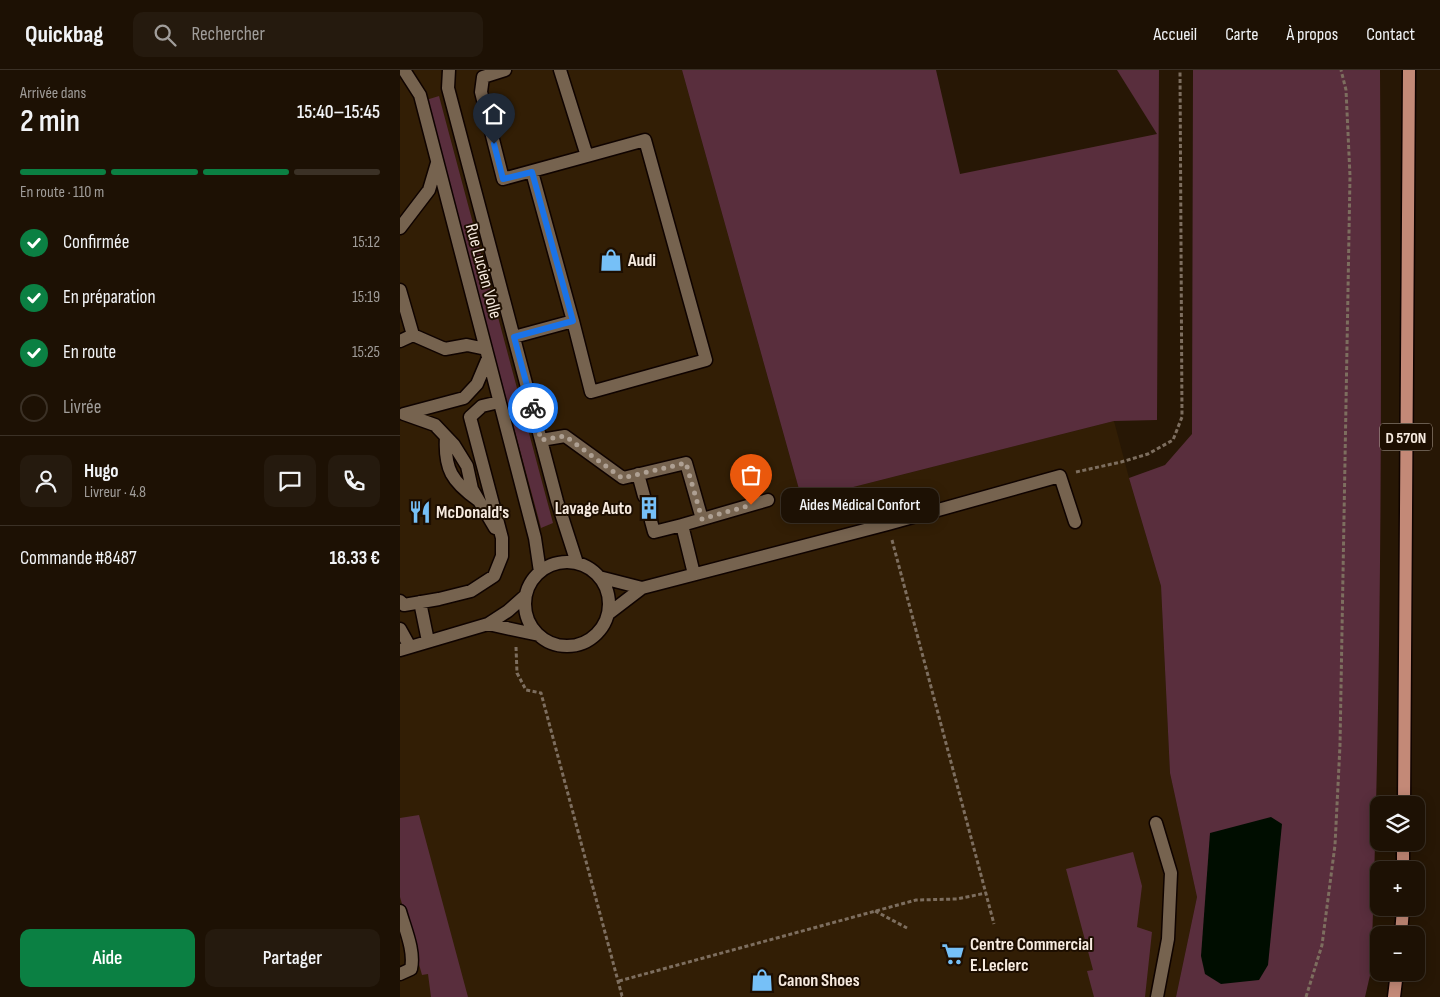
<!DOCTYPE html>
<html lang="fr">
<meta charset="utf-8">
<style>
:root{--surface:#1d1104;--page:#251a0e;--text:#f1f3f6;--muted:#a09d9a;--line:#3b3126;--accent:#0b8043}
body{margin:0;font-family:"Sofia Sans Condensed",sans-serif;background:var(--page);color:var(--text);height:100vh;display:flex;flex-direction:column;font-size:19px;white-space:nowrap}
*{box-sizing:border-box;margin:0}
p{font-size:16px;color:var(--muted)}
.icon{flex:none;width:28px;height:28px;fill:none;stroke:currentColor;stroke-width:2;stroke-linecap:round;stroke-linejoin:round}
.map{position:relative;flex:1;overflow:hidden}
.side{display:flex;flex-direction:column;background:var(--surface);width:400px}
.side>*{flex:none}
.tools{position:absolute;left:970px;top:726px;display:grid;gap:10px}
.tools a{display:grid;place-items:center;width:55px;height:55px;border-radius:10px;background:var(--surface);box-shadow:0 2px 12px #0003,0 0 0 1px var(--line);font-size:25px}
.pin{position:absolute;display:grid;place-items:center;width:42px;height:42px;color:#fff;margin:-51px -21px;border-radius:50% 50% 50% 0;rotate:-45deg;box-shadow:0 0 5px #0007}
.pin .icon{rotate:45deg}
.courier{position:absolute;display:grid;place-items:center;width:50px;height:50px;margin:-25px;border:4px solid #1a73e8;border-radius:50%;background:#fff;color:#222;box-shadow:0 1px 6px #0007}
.bubble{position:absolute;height:35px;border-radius:10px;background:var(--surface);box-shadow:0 2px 12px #0003,0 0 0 1px var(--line);font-size:16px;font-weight:600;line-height:35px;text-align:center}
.overview em{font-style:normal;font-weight:600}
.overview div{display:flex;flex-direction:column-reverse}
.overview{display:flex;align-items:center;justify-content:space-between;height:85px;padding:0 20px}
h1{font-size:32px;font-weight:600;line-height:38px}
.bar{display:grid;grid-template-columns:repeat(4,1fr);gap:8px 5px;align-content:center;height:60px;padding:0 20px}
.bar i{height:6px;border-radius:4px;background:var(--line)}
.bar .active{background:var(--accent)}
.bar p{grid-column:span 4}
.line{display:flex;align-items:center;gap:12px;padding:0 20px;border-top:1px solid var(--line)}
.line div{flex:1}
.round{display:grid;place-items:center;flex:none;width:52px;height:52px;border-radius:10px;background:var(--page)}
ol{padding:0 20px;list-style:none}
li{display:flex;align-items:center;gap:15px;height:55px}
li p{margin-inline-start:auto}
li .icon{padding:5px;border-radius:50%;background:var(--accent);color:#fff;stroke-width:4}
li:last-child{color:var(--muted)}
li i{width:28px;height:28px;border:2px solid var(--line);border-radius:50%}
.button{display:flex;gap:10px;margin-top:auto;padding:10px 20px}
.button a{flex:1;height:58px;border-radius:10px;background:var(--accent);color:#fff;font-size:20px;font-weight:600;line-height:58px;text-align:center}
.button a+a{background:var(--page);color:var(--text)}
header{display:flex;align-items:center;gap:30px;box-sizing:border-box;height:70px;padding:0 25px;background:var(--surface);border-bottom:1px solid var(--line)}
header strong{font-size:24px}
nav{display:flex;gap:28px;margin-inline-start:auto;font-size:18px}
.search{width:350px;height:45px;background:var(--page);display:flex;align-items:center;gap:12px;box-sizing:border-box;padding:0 18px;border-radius:10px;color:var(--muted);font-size:19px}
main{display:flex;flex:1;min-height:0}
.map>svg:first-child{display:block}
</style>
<header>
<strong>Quickbag</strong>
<div class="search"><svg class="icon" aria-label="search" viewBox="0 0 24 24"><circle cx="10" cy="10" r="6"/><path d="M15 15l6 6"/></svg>Rechercher</div>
<nav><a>Accueil</a><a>Carte</a><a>À propos</a><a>Contact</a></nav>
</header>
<main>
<section class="side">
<div class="overview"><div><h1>2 min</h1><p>Arrivée dans</p></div><em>15:40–15:45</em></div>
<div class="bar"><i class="active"></i><i class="active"></i><i class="active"></i><i></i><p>En route · 110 m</p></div>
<ol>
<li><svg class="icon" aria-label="check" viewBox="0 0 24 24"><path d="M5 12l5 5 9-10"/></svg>Confirmée<p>15:12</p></li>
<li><svg class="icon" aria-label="check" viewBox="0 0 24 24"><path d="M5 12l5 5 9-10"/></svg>En préparation<p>15:19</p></li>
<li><svg class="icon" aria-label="check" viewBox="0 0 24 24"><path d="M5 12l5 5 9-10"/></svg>En route<p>15:25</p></li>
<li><i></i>Livrée</li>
</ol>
<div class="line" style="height:90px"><a class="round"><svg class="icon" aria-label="person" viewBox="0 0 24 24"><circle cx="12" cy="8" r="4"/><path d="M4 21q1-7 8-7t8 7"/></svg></a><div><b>Hugo</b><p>Livreur · 4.8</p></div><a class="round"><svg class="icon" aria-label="chat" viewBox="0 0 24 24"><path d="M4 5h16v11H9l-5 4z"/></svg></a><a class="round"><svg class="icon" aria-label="phone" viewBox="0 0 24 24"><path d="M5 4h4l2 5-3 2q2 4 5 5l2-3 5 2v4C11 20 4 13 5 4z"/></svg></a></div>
<div class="line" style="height:65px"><div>Commande #8487</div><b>18.33 €</b></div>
<div class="button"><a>Aide</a><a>Partager</a></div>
</section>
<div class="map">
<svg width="1040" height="927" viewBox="0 0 1040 927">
<rect width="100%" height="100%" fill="#271705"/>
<path fill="#321e05" d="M10,0h272l120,430 312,-79 15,57 32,108 9,187 27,124 -21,100h-776v-923z"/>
<path fill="#592e3d" d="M282,0h254l24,104 197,-40 -40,-64h42l-2,350 -43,1 -312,79z
M793,0h187c2,300 2,601 -9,901l-6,26h-189l21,-100 -27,-124 -9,-187 -32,-108 36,-13 27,-31z
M39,26l114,427 -12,5 -115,-428z
M19,745l49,182h-37l-3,-23 -6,1 -22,-78v-79z
M733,782l9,34 -5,41 15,5 -7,65h-51l-7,-26 6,-1 -27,-101z"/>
<path fill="#000d00" d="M871,747l11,7 -14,141 -9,15 -38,4 -16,-10 -4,-18 9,-123z"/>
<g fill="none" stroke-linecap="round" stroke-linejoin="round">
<path stroke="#463726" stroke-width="12" stroke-dasharray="12 6" stroke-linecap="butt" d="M244,426l7,25"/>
<defs>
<path id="minor" d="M4,0l16,25 115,443 5,34
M49,0l-1,18 109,413 20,62
M105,0l-22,7 -2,15 22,87 84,-23 -27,-86
M0,158l29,-38 8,-27
M0,220l13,45 32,14 22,-4 19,4
M173,251l18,71 115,-32 -61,-220 -58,16
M114,267l59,-16 -41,-149
M0,271l13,-6
M4,344l31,11 19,20 13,21 5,23 23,39
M4,344l60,-16 13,-14 11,-26
M46,367c-2,32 6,45 32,63
M141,370l24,-4 58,42 63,-15 16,56
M238,404l6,22
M251,451l3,11 28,-7
M125 534a42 42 0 1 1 84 0a42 42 0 1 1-84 0Z
M294,504l-12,-49 86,-25
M199,507l43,11
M0,531l4,4 35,-6 32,-8 23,-15 8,-20v-18l-32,-121 12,-11 17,-4
M20,532l8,39
M208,544l34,-26 246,-64 172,-48 15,46
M88,554l51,11
M0,559l10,18
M0,580l88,-26 20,-13 18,-16
M756,753l15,50 -3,66 -11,58
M0,841c5,18 15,40 11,58l-11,5"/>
<path id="major" d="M1004,735l5,-735
M1003,800v-28
M1001,865l2,-27
M994,927l3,-25"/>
</defs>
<use href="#minor" stroke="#0f0300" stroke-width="15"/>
<use href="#major" stroke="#0f0300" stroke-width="15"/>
<path stroke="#7d6e5f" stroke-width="3" stroke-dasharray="4 2.5" stroke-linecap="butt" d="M676,402l45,-10 27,-8 25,-14 9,-23 -2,-347
M492,470l102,384
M116,577l1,26 9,17 15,3 81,303 2,1
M475,841l32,17
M219,911l297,-81 41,-1 29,-6
M906,927l16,-52 13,-100 5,-100 10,-569 -4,-86 -5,-20"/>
<use href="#minor" stroke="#76634f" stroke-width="12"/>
<use href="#major" stroke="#c38977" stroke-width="12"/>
</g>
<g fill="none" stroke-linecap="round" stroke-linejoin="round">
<path stroke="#aea093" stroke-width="5" stroke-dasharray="0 9" d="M133,338l8,32 24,-4 57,42 64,-15 16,56 49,-14"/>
<path stroke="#1a73e8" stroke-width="6" d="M94,74l9,35 29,-7 41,149 -59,16 19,71"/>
</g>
<defs>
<symbol id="shop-bare" viewBox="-9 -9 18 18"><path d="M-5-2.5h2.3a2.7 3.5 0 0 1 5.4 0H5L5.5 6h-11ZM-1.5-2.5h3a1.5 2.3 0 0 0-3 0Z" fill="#76c0f7" stroke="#1d0e00" stroke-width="2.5" paint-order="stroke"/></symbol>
<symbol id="building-bare" viewBox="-9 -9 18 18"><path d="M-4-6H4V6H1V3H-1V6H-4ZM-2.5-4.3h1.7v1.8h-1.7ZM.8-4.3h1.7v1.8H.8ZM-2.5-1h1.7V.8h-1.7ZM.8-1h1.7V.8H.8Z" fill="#76c0f7" stroke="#1d0e00" stroke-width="2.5" paint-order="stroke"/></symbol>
<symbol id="restaurant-bare" viewBox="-9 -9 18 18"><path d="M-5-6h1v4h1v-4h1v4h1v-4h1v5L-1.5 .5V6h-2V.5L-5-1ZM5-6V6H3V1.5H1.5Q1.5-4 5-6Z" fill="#76c0f7" stroke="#1d0e00" stroke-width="2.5" paint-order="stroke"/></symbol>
<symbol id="supermarket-bare" viewBox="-9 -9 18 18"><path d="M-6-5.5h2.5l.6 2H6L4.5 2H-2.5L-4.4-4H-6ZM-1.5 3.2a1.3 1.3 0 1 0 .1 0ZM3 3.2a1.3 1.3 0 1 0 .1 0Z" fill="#76c0f7" stroke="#1d0e00" stroke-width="2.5" paint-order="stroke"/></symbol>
</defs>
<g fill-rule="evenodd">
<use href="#shop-bare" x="195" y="174" width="32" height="32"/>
<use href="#building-bare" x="233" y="422" width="32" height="32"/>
<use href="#restaurant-bare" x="4" y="426" width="32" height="32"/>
<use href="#supermarket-bare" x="537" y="868" width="32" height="32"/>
<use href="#shop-bare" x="346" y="894" width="32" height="32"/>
</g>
<g text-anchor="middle" stroke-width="4" stroke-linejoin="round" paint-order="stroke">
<rect fill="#1d0e00" stroke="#b5a89c" stroke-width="1" x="980" y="353.5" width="52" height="27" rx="4"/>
<g font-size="16" font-weight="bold" fill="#f6eadf">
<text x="1006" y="373">D 570N</text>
</g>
<g font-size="18" font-weight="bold" fill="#f6eadf" stroke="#1d0e00" text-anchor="start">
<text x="228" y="196">Audi</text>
<text x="232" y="444" text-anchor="end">Lavage Auto</text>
<text x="36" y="448">McDonald's</text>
<text x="570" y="880">Centre Commercial<tspan x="570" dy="21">E.Leclerc</tspan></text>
<text x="378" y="916">Canon Shoes</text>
</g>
<g font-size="18" fill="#f6eadf" stroke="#1d0e00">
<text transform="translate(84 201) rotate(75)" y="6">Rue Lucien Volle</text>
</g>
</g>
</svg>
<div class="tools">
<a><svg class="icon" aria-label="layers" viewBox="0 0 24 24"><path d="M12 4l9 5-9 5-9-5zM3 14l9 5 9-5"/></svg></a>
<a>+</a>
<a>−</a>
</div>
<div class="pin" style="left:351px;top:435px;background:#ea580c"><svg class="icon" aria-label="bag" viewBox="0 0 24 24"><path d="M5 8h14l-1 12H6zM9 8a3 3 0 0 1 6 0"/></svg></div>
<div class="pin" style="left:94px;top:74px;background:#1f2937"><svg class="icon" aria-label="home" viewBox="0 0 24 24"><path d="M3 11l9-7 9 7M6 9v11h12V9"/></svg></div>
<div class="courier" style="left:133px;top:338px"><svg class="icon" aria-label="bike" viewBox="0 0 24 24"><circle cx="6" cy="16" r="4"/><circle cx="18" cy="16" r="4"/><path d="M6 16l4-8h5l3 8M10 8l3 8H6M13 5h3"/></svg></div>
<div class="bubble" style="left:381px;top:418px;width:158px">Aides Médical Confort</div>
</div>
</main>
